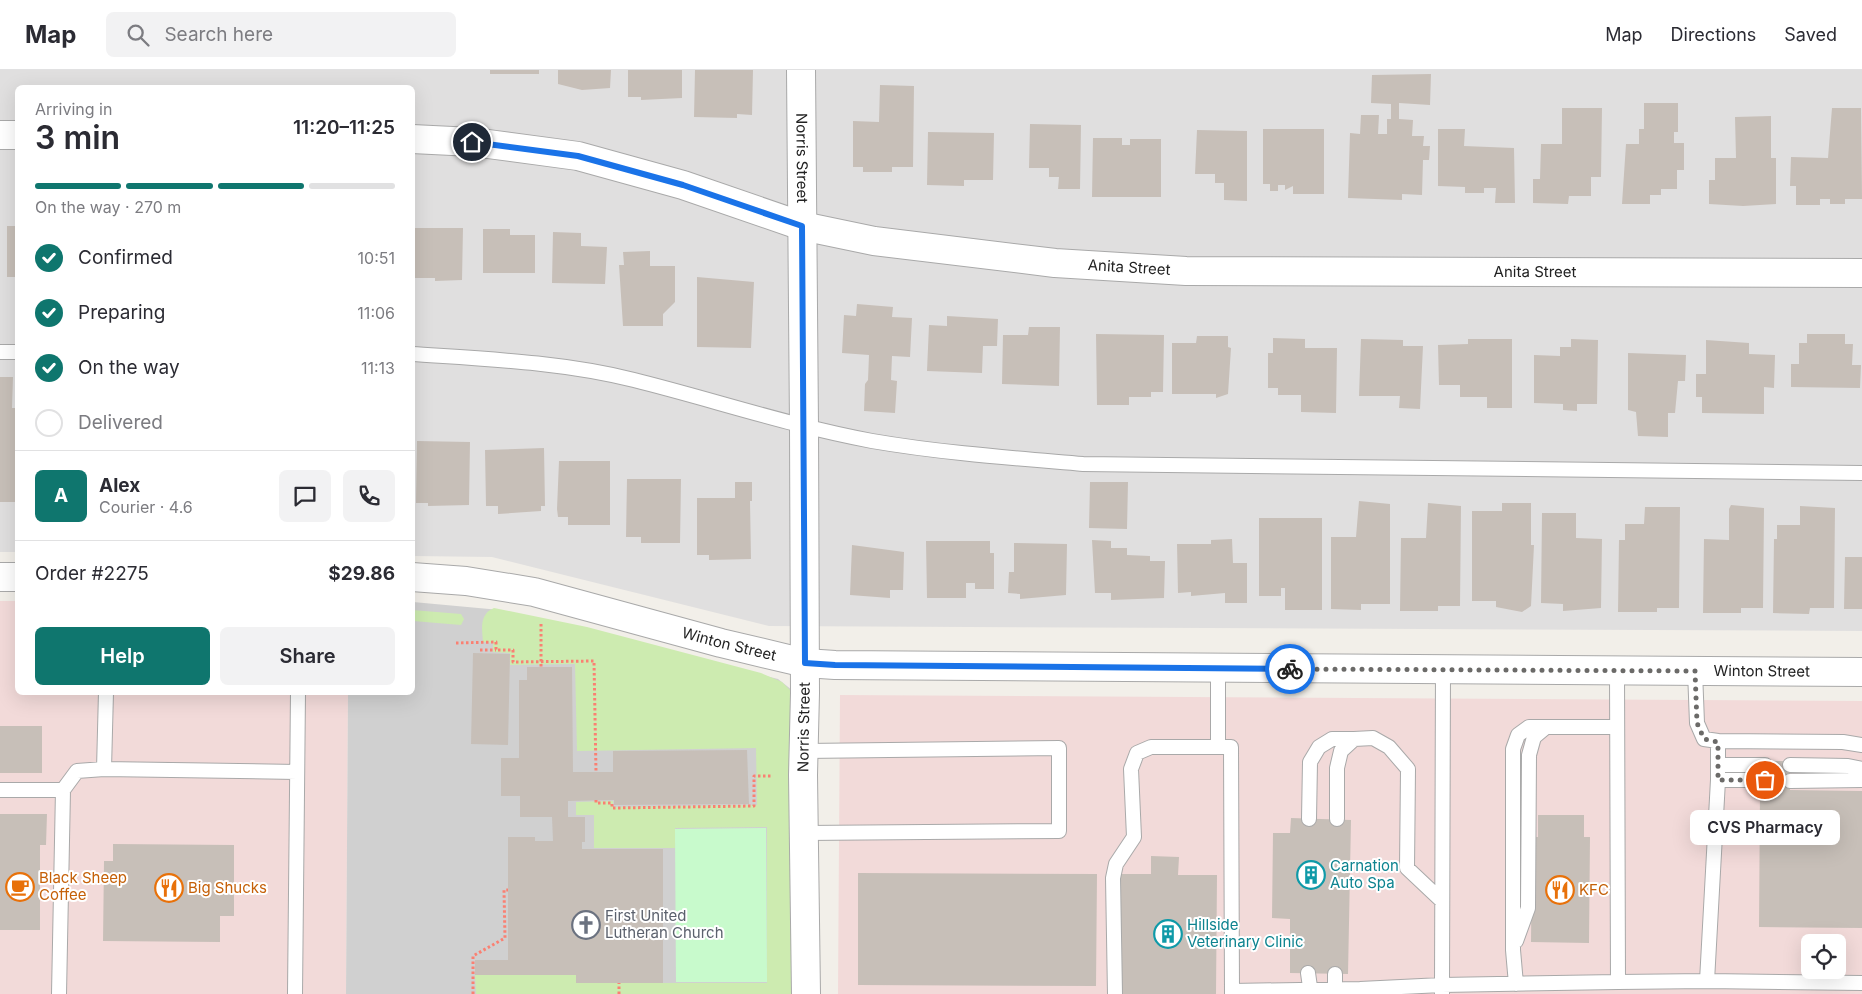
<!DOCTYPE html>
<meta charset="utf-8">
<style>
:root{--surface:#fff;--page:#f2f2f3;--text:#2b2b33;--muted:#7c7c81;--line:#e1e1e2;--accent:#0f766e}
body{margin:0;font-family:Inter,sans-serif;background:var(--page);color:var(--text);height:100vh;display:flex;flex-direction:column;font-size:19px;white-space:nowrap}
*{box-sizing:border-box;margin:0}
p{font-size:16px;color:var(--muted)}
.icon{flex:none;width:28px;height:28px;fill:none;stroke:currentColor;stroke-width:2;stroke-linecap:round;stroke-linejoin:round}
.map{position:relative;flex:1;overflow:hidden}
.details{position:absolute;left:15px;top:15px;width:400px;height:610px;display:flex;flex-direction:column;background:var(--surface);border-radius:8px;box-shadow:0 5px 20px #0002}
.details>*{flex:none}
.tools{position:absolute;left:1801px;top:864px;display:grid;gap:10px}
.tools a{display:grid;place-items:center;width:45px;height:45px;border-radius:8px;background:var(--surface);box-shadow:0 5px 20px #0002;font-size:25px}
.pin{position:absolute;display:grid;place-items:center;width:42px;height:42px;color:#fff;margin:-21px;border:2px solid #fff;border-radius:50%;box-shadow:0 1px 5px #0007}
.courier{position:absolute;display:grid;place-items:center;width:50px;height:50px;margin:-25px;border:4px solid #1a73e8;border-radius:50%;background:#fff;color:#222;box-shadow:0 1px 6px #0007}
.bubble{position:absolute;height:35px;border-radius:8px;background:var(--surface);box-shadow:0 5px 20px #0002;font-size:16px;font-weight:600;line-height:35px;text-align:center}
.head em{font-style:normal;font-weight:600}
.head div{display:flex;flex-direction:column-reverse}
.head{display:flex;align-items:center;justify-content:space-between;height:85px;padding:0 20px}
h1{font-size:32px;font-weight:600;line-height:38px}
.bar{display:grid;grid-template-columns:repeat(4,1fr);gap:8px 5px;align-content:center;height:60px;padding:0 20px}
.bar i{height:6px;border-radius:4px;background:var(--line)}
.bar .active{background:var(--accent)}
.bar p{grid-column:span 4}
.line{display:flex;align-items:center;gap:12px;padding:0 20px;border-top:1px solid var(--line)}
.line div{flex:1}
.round{display:grid;place-items:center;flex:none;width:52px;height:52px;border-radius:8px;background:var(--page)}
ol{padding:0 20px;list-style:none}
li{display:flex;align-items:center;gap:15px;height:55px}
li p{margin-inline-start:auto}
li .icon{padding:5px;border-radius:50%;background:var(--accent);color:#fff;stroke-width:4}
li:last-child{color:var(--muted)}
li i{width:28px;height:28px;border:2px solid var(--line);border-radius:50%}
.button{display:flex;gap:10px;margin-top:auto;padding:10px 20px}
.button a{flex:1;height:58px;border-radius:8px;background:var(--accent);color:#fff;font-size:20px;font-weight:600;line-height:58px;text-align:center}
.button a+a{background:var(--page);color:var(--text)}
header{display:flex;align-items:center;gap:30px;box-sizing:border-box;height:70px;padding:0 25px;background:var(--surface);border-bottom:1px solid var(--line)}
header strong{font-size:24px}
nav{display:flex;gap:28px;margin-inline-start:auto;font-size:18px}
.search{width:350px;height:45px;background:var(--page);display:flex;align-items:center;gap:12px;box-sizing:border-box;padding:0 18px;border-radius:8px;color:var(--muted);font-size:19px}
.map>svg:first-child{display:block}
</style>
<header>
<strong>Map</strong>
<div class="search"><svg class="icon" aria-label="search" viewBox="0 0 24 24"><circle cx="10" cy="10" r="6"/><path d="M15 15l6 6"/></svg>Search here</div>
<nav><a>Map</a><a>Directions</a><a>Saved</a></nav>
</header>
<div class="map">
<svg width="1862" height="924" viewBox="0 0 1862 924">
<rect width="100%" height="100%" fill="#f2efe9"/>
<path fill="#e0dfdf" d="M0,0h1862v561l-1093,-5 -277,-69 -79,-1 -1,-468h-394v464h-18z"/>
<path fill="#f2dad9" fill-rule="evenodd" d="M0,531h17l1,91 330,1 -2,301h-346z
M840,625l1022,6v293h-1024zM1810,872h28v28h-28z"/>
<path fill="#d0d0d0" d="M413,532l87,8 278,69 14,11 2,304h-448l2,-301 64,-1z"/>
<path fill="#cdebb0" d="M494,538l93,19 174,46 21,9 9,9 2,6 4,297h-321l-1,-19h101v8h191v-156l-92,1v20h-81v-33h-18v-13l37,-1v6l144,-2 -1,-57 -179,3 -2,-87 -65,1v-12l-17,-1v-9l-10,-1c-1,-13 -4,-28 11,-34z
M412,540l49,4 3,5 -3,6 -48,-4z"/>
<path fill="#c8facc" d="M766,758l1,154h-91l-1,-153z"/>
<path fill="#c7bfb8" d="M490,0h49v4h-49z
M558,0h53l-1,18 -28,2 -24,-6z
M628,0h54v28l-41,2v-3h-13z
M695,0h58l-1,45 -15,-1v4l-43,-1z
M1431,4l-1,31 -31,-2v16l14,1 -1,16h12l-1,10h7l-1,14h-6l-1,35 -20,-1v6l-54,-2 2,-65 10,1 1,-19h18l-1,19h9v-15h4v-15l-20,-1 1,-28z
M880,15l34,1 -1,81h-21v5h-29v-5h-10v-46l26,1z
M1644,33h34v29h-4v11h10v27h-7v19h-16v6h-11v9h-28l4,-60h13v-15h5z
M1562,38h40l-1,69h-10v19h-22l-1,8 -35,-1v-24h7l1,-35h21z
M1832,38h29l1,91h-17v5h-15v-5h-10v6h-24v-19h-6l1,-29 37,1z
M1771,46v42h5v46l-33,2 -34,-2v-24h6v-22h21l-1,-41z
M1030,54l51,1 -1,64h-22l1,-12h-10v-9h-20z
M1263,59h61v65h-31v-8l-8,4v-5h-7v6h-8v-7h-7z
M1438,59h27l-1,17 50,2 1,55h-20l1,-15h-12v5h-19v-6l-27,-1z
M1197,60l50,1v70l-23,-1v-17h-9v-9h-20z
M928,62l66,1 -1,47h-29v6l-37,-1z
M1093,68h29v7h8v-6h31v58h-69z
M7,156h11v51h-11z
M413,158h50l-1,52 -27,1v-3h-21z
M483,159h27v6h25v38h-52z
M553,162l28,1v13l26,1 -2,37 -53,-1z
M650,181v15h25v36l-12,12v12h-40l-4,-61h5l-1,-13z
M697,207l57,5 -3,66 -54,-1z
M857,234l36,3 -1,10 20,1 -2,39 -18,-1 -1,24 6,1 -2,32 -31,-2 1,-27 3,-4 1,-25 -27,-2 2,-38 12,1z
M947,246l51,3 -1,27h-14l-1,27 -55,-2 2,-46 18,1z
M1029,257h31l-1,59 -57,-2 1,-49h25z
M1096,264l68,1 -1,57h-12v5h-22v8h-32z
M1807,264h38v10h8l-1,21h9l-1,23 -69,-1v-23h8v-21h8z
M1197,266h31v11l3,1 -3,46 -12,4v-4h-44v-51h24z
M1273,268l32,1v9h32l-1,65 -35,-1v-17h-23v-7h-10v-35h5z
M1361,269l42,1v6h20l-3,63 -21,-1 1,-12h-41z
M1468,269h44v69h-25v-11h-27v-12h-21l-1,-40 30,-1z
M1571,269l27,1 -1,64h-20v7l-14,-1v-6l-29,-1v-48l26,1v-9h11z
M1706,270l43,3v11l26,1 -1,33 -10,-1v27l-62,-1v-16h-6v-23h10z
M1628,283l58,2 -1,26h-7l-3,32h-7v24l-30,-1 -2,-24 -8,-2z
M0,307h13l-1,31h6v94h-18z
M417,371l53,1 -1,63 -41,1v-3h-12z
M544,378l1,58h-4v5l-43,3v-8h-12l-1,-56z
M559,391h51v64h-42v-8h-10l-1,-8z
M627,409h54l-1,64h-39v-6h-15z
M735,412h17v19h-2l1,58 -42,1v-5h-12v-57h38z
M1090,412h38l-1,47 -38,-1z
M1359,431l31,3v100h-29v6l-30,-1v-72h25z
M1428,433l33,3 -1,100h-22v5h-38l1,-73h25z
M1502,433h29v42h3l-3,61 -9,6 -26,-5v-6h-24v-90h30z
M1731,435l33,3 -1,100h-22v5h-38l1,-74 25,1v-31z
M1800,436l35,2 -1,100h-24l-1,6 -36,-1 1,-74h3v-14h23z
M1645,437h35l-1,101h-22v4h-39l1,-72h6v-16h19z
M1542,443h34v25l26,1 -1,69 -38,3v-7l-22,-1z
M1259,448h63v92h-37v-22h-4v8h-22z
M1232,469l1,24h14v40h-22v-10l-34,3v-4l-13,1 -1,-49h34v-4z
M1092,470l19,1v7h16v7l23,1v5h15l-1,37 -53,2v-7h-16z
M926,471h64v12h4v36h-19v-6h-9v15h-39z
M1014,473l53,1 -1,51 -46,4v-5l-12,-1 1,-21h5z
M852,475l52,7 -1,38h-13v8l-40,-3z
M1845,487h17v52h-18z
M473,583l37,1 -2,91 -37,-1z
M527,597h45l1,105h40v-21l134,-1 2,54 -135,1v-5l-46,1v16h17v25h-3v7h81v134h-87v-8h-101v-15h33v-123h27v4h18l-1,-24h-32v-21h-19v-38h18v-78h8z
M0,656h42v47h-42z
M1765,691h25v29l72,1v137l-103,-1 1,-138h5z
M0,744h47l-1,31h-6v85h-40z
M1538,745h46v22h6l-1,106 -58,-1 1,-105h6z
M1291,748l60,2 -3,154 -58,-1v-54l-18,-1 1,-85h17z
M113,774l121,1v71h-14v26l-117,-1 1,-80h9z
M1151,786l28,1 -1,18h39l-1,119h-96l1,-120h30z
M858,803l239,1 -1,112 -238,-1z"/>
<g fill="none" stroke-linecap="round" stroke-linejoin="round">
<defs>
<path id="lane" d="M0,282h18
M412,284c74,5 150,8 222,26 80,20 157,46 238,61 70,12 141,17 211,23l779,9
M1218,598v79
M1617,601l1,311 89,-1
M1695,601l2,52 7,16 14,2v39l-11,201 155,2
M106,622l-2,77 193,3
M1718,671l125,1 19,3
M1718,695h47
M1790,695l58,1 14,3
M1718,710h47
M1790,711l72,-1
M0,720h63
M1309,749l1,-57 9,-15 13,-8h22
M1337,749v-51l4,-17 13,-12 19,-1 16,9 19,22 -1,99 35,33
M804,763l255,-2v-83l-255,3
M1516,871l12,-33 1,-153 5,-18 12,-10
M1308,903l3,21
M1335,904v16
M1516,914l-3,-34v-201l5,-14 11,-8h88
M59,924l4,-204 14,-19 27,-2
M295,924l3,-302
M1115,924l-2,-116 3,-14 18,-27 -3,-68 6,-16 14,-6h80l1,244
M1232,924v-3l128,-2 82,-4 1,-316
M1442,924v-9l176,-3"/>
<g id="street">
<path id="s1" d="M801,0l3,357 1,266 -2,82 3,219"/>
<path d="M0,65h18"/>
<path id="s2" d="M412,69l61,3 105,14 105,29 119,41 72,15 181,22 131,8 676,2"/>
<path d="M0,507h18"/>
<path id="s3" d="M412,507l54,4 68,11 187,51 84,20 30,2 1027,7"/>
</g>
</defs>
<use href="#lane" stroke="#a9a9a9" stroke-width="16"/>
<use href="#street" stroke="#a9a9a9" stroke-width="30"/>
<path stroke="#fa8072" stroke-width="3" stroke-dasharray="2.5 2.5" stroke-linecap="butt" d="M541,554v43
M456,573l40,-1v8h17v12l81,-1 2,111
M480,580h16
M596,730v3h16v5l142,-2v-30h19
M473,924v-38l32,-18 -1,-48h4
M619,924v-11"/>
<use href="#lane" stroke="#fff" stroke-width="14"/>
<use href="#street" stroke="#fff" stroke-width="28"/>
</g>
<g fill="none" stroke-linecap="round" stroke-linejoin="round">
<path stroke="#6b6a68" stroke-width="5" stroke-dasharray="0 9" d="M1290,599l405,2 2,52 7,16 14,3v38h47"/>
<path stroke="#1a73e8" stroke-width="6" d="M472,72l106,14 105,29 119,41 3,437 30,2 455,4"/>
</g>
<defs>
<symbol id="building-ring" viewBox="-11 -11 22 22"><circle r="9.5" fill="#fff" stroke="#0f9aa8" stroke-width="1.5"/><path d="M-4-6H4V6H1V3H-1V6H-4ZM-2.5-4.3h1.7v1.8h-1.7ZM.8-4.3h1.7v1.8H.8ZM-2.5-1h1.7V.8h-1.7ZM.8-1h1.7V.8H.8Z" fill="#0f9aa8"/></symbol>
<symbol id="cafe-ring" viewBox="-11 -11 22 22"><circle r="9.5" fill="#fff" stroke="#e8710a" stroke-width="1.5"/><path d="M-5.5-4.5H6V0H3Q3 3.5 0 3.5H-2.5Q-5.5 3.5-5.5 0ZM3-3.2v2h1.7v-2ZM-6 4.5H4V6H-6Z" fill="#e8710a"/></symbol>
<symbol id="restaurant-ring" viewBox="-11 -11 22 22"><circle r="9.5" fill="#fff" stroke="#e8710a" stroke-width="1.5"/><path d="M-5-6h1v4h1v-4h1v4h1v-4h1v5L-1.5 .5V6h-2V.5L-5-1ZM5-6V6H3V1.5H1.5Q1.5-4 5-6Z" fill="#e8710a"/></symbol>
<symbol id="church-ring" viewBox="-11 -11 22 22"><circle r="9.5" fill="#fff" stroke="#6b7280" stroke-width="1.5"/><path d="M-1.2-6h2.4v3.5h3.3v2.4h-3.3V6h-2.4V-.1h-3.3v-2.4h3.3Z" fill="#6b7280"/></symbol>
</defs>
<g fill-rule="evenodd">
<use href="#building-ring" x="1295" y="789" width="32" height="32"/>
<use href="#cafe-ring" x="4" y="801" width="32" height="32"/>
<use href="#restaurant-ring" x="153" y="802" width="32" height="32"/>
<use href="#restaurant-ring" x="1544" y="804" width="32" height="32"/>
<use href="#church-ring" x="570" y="839" width="32" height="32"/>
<use href="#building-ring" x="1152" y="848" width="32" height="32"/>
</g>
<g text-anchor="middle" stroke-width="4" stroke-linejoin="round" paint-order="stroke">
<g font-size="15" fill="#222" stroke="#fff">
<text dy="5" stroke="none"><textPath href="#s1" startOffset="88">Norris Street</textPath></text>
<text dy="5" stroke="none"><textPath href="#s2" startOffset="732">Anita Street</textPath></text>
<text dy="5" stroke="none"><textPath href="#s2" startOffset="1138">Anita Street</textPath></text>
<text dy="5" stroke="none"><textPath href="#s3" startOffset="325">Winton Street</textPath></text>
<text dy="5" stroke="none"><textPath href="#s3" startOffset="1360">Winton Street</textPath></text>
<text transform="translate(804 657) rotate(-89)" y="5">Norris Street</text>
</g>
<g font-size="15" fill="#0d838f" stroke="#fff" text-anchor="start">
<text x="1330" y="801">Carnation<tspan x="1330" dy="17">Auto Spa</tspan></text>
<text x="1187" y="860">Hillside<tspan x="1187" dy="17">Veterinary Clinic</tspan></text>
</g>
<g font-size="15" fill="#c56008" stroke="#fff" text-anchor="start">
<text x="39" y="813">Black Sheep<tspan x="39" dy="17">Coffee</tspan></text>
<text x="188" y="823">Big Shucks</text>
<text x="1579" y="825">KFC</text>
</g>
<g font-size="15" fill="#5b616d" stroke="#fff" text-anchor="start">
<text x="605" y="851">First United<tspan x="605" dy="17">Lutheran Church</tspan></text>
</g>
</g>
</svg>
<div class="tools">
<a><svg class="icon" aria-label="locate" viewBox="0 0 24 24"><circle cx="12" cy="12" r="6"/><path d="M12 2v4M12 18v4M2 12h4M18 12h4"/></svg></a>
</div>
<div class="pin" style="left:1765px;top:710px;background:#ea580c"><svg class="icon" aria-label="bag" viewBox="0 0 24 24"><path d="M5 8h14l-1 12H6zM9 8a3 3 0 0 1 6 0"/></svg></div>
<div class="pin" style="left:472px;top:72px;background:#1f2937"><svg class="icon" aria-label="home" viewBox="0 0 24 24"><path d="M3 11l9-7 9 7M6 9v11h12V9"/></svg></div>
<div class="courier" style="left:1290px;top:599px"><svg class="icon" aria-label="bike" viewBox="0 0 24 24"><circle cx="6" cy="16" r="4"/><circle cx="18" cy="16" r="4"/><path d="M6 16l4-8h5l3 8M10 8l3 8H6M13 5h3"/></svg></div>
<div class="bubble" style="left:1690px;top:740px;width:150px">CVS Pharmacy</div>
<section class="details">
<div class="head"><div><h1>3 min</h1><p>Arriving in</p></div><em>11:20–11:25</em></div>
<div class="bar"><i class="active"></i><i class="active"></i><i class="active"></i><i></i><p>On the way · 270 m</p></div>
<ol>
<li><svg class="icon" aria-label="check" viewBox="0 0 24 24"><path d="M5 12l5 5 9-10"/></svg>Confirmed<p>10:51</p></li>
<li><svg class="icon" aria-label="check" viewBox="0 0 24 24"><path d="M5 12l5 5 9-10"/></svg>Preparing<p>11:06</p></li>
<li><svg class="icon" aria-label="check" viewBox="0 0 24 24"><path d="M5 12l5 5 9-10"/></svg>On the way<p>11:13</p></li>
<li><i></i>Delivered</li>
</ol>
<div class="line" style="height:90px"><b class="round" style="background:var(--accent);color:#fff">A</b><div><b>Alex</b><p>Courier · 4.6</p></div><a class="round"><svg class="icon" aria-label="chat" viewBox="0 0 24 24"><path d="M4 5h16v11H9l-5 4z"/></svg></a><a class="round"><svg class="icon" aria-label="phone" viewBox="0 0 24 24"><path d="M5 4h4l2 5-3 2q2 4 5 5l2-3 5 2v4C11 20 4 13 5 4z"/></svg></a></div>
<div class="line" style="height:65px"><div>Order #2275</div><b>$29.86</b></div>
<div class="button"><a>Help</a><a>Share</a></div>
</section>
</div>
